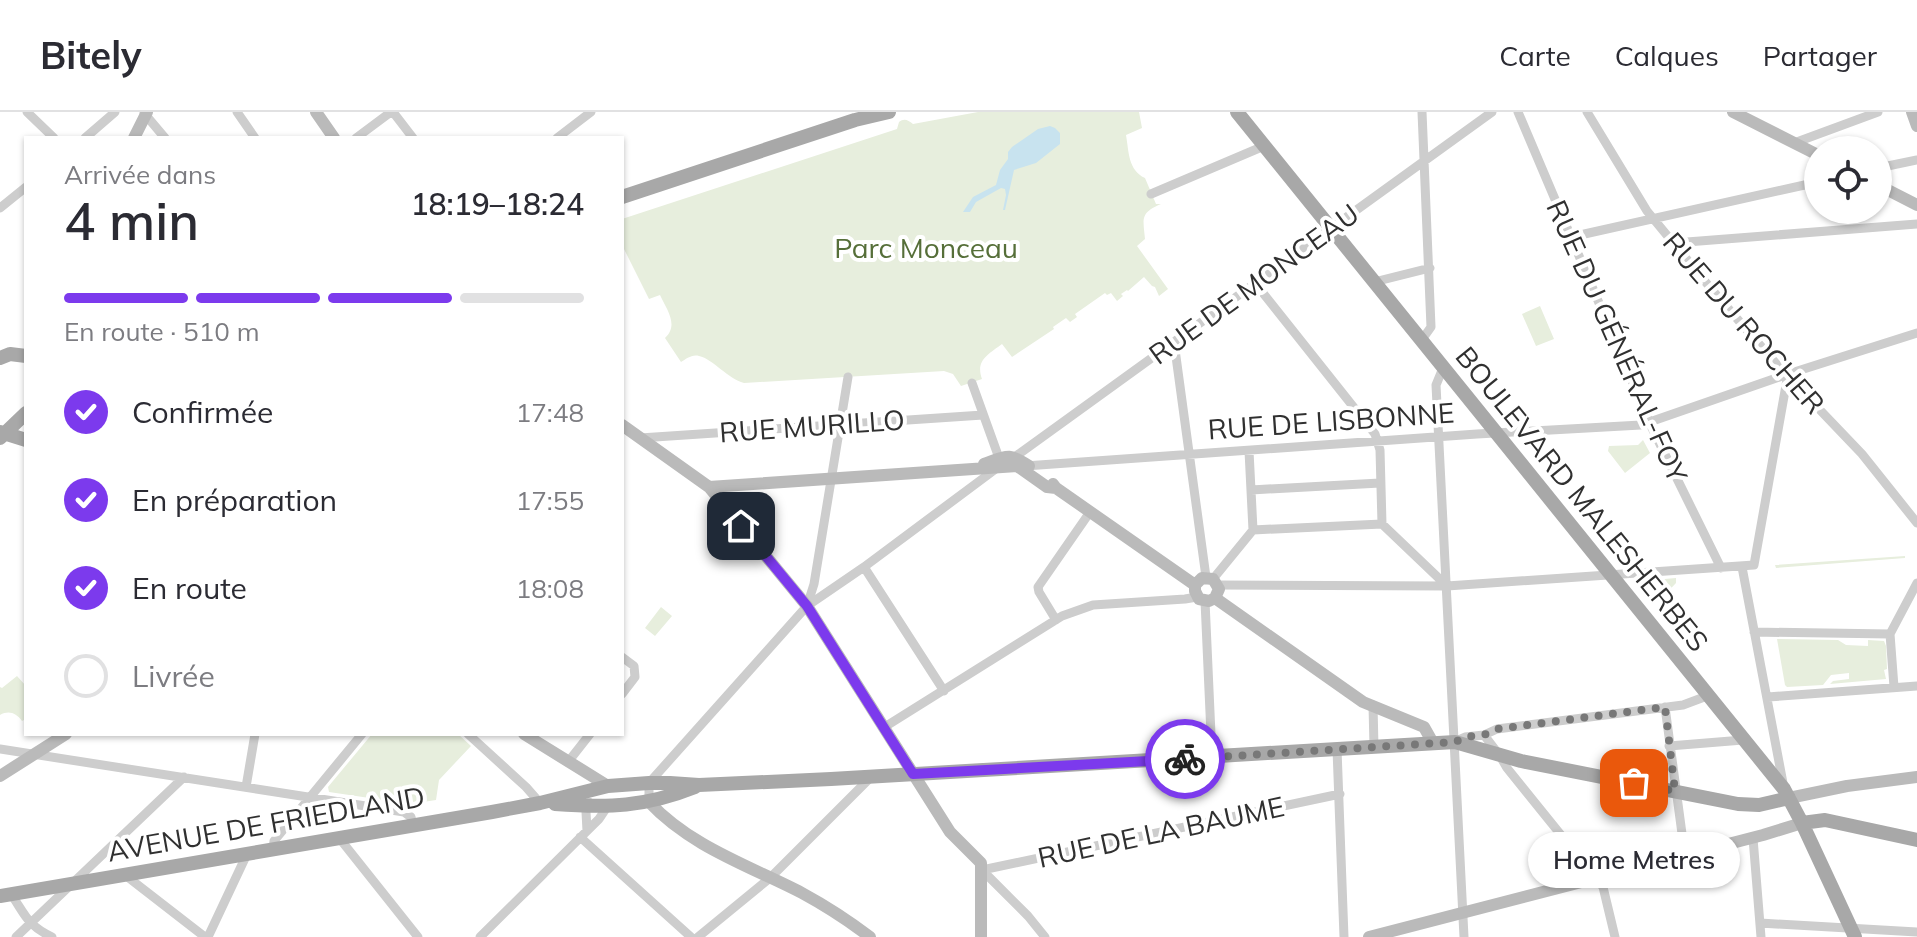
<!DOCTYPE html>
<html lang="fr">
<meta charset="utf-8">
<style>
:root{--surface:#fff;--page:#f2f2f3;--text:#2b2b33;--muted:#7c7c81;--line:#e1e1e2;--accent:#7c3aed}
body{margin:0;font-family:Mulish,sans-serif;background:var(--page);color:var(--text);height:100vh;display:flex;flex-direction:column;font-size:30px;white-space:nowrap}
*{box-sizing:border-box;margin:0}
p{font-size:26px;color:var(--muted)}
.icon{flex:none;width:44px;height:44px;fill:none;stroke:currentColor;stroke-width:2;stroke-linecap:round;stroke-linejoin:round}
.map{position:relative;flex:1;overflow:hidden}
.side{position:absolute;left:24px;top:24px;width:600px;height:600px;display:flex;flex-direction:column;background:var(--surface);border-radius:0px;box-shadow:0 2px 6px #0004}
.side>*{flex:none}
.buttons{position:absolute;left:1804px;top:24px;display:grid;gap:16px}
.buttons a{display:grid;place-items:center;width:88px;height:88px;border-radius:50%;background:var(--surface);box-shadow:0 2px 6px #0004;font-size:40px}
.pin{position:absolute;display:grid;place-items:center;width:68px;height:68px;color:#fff;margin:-34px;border-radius:16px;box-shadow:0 4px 12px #0006}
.courier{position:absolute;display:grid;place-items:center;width:80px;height:80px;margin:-40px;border:6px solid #7c3aed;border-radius:50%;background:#fff;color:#222;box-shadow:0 2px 10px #0007}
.bubble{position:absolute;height:56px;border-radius:28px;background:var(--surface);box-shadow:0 2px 6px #0004;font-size:26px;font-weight:600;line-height:56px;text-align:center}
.overview em{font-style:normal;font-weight:600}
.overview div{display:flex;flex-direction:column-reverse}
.overview{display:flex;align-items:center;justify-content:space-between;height:136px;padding:0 40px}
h1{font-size:52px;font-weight:600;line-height:60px}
.bar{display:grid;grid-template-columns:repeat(4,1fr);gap:12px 8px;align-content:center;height:96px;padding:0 40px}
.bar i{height:10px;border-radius:6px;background:var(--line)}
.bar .selected{background:var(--accent)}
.bar p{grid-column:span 4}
ol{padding:0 40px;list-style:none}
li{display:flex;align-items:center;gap:24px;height:88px}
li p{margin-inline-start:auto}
li .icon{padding:8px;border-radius:50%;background:var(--accent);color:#fff;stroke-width:4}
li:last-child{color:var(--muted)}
li i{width:44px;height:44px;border:4px solid var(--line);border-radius:50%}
header{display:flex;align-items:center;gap:48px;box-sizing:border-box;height:112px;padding:0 40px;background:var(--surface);border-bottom:2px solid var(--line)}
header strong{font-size:38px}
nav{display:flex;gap:44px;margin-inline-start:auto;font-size:28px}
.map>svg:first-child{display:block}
</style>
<header>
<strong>Bitely</strong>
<nav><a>Carte</a><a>Calques</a><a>Partager</a></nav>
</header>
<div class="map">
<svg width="1917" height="825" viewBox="0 0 1917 825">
<rect width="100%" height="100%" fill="#fff"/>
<path fill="#e7eedd" d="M978,0h161l3,16 -16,7c3,17 2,35 19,43l11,26h5c-21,9 -18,14 -16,35l-8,7 31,43 -9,7 -4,-9 -3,-1 -8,-9 -16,14 -1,-1 -6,4 2,2 -6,5 -6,-8 -4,2 -2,-2 -30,21 2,3 -7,5 -4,-4 -13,9 1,2 -42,28 -10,-13c-13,10 -27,16 -20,35l-21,7 -8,-12 -9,-3 -200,12c-16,-4 -31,-24 -45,-27 -7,-2 -13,3 -18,6l-16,-24c14,-13 2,-28 -5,-43l-11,4 -27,-54v-26l275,-90 2,-7c5,-4 9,-2 14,2z
M1540,194l14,33 -18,7 -14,-32z
M1643,328l7,13 -25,20 -17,-22 1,-5 29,-1z
M1905,444v2l-129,10 -1,-3z
M1676,466v5l-18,19 -5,-1 -13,-17 2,-3z
M661,495l11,9 -17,20 -10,-8z
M1777,527l61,1 8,5 22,1v-6l16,1 2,5 1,23 -3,1 2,9 -56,5 3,-3 16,-2v-6l-18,2 -8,10 -36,2 -2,-2z
M17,564l9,10v33l-4,2c-6,-8 -13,-11 -22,-6v-28l2,1z
M372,622h86l13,12 -32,34 -3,20 -26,4 -81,-12 -1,-5z"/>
<path fill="#c8e3ef" d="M1050,14l5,2 5,5v11l-24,19 -22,7 -9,40h-2l3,-15 -1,-6 -4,-1 -25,14 -6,10h-7l10,-15 23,-12 4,-15 8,-11v-7l4,-5 26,-18z"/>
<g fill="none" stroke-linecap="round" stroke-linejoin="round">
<path stroke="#cdcdcd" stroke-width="9" d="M27,0l27,26
M237,0l18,26
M393,0l20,26
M1518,0l134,316 69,140
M1587,0l60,99 66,80 66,76
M144,1l21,25
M85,26l30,-26
M356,26l35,-26
M557,26l34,-26
M1794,31l84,-31
M1878,56l39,-8
M1151,82l113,-48
M0,96l26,-21
M1571,125l247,-55
M1674,131l243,-19
M1374,170l56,-14
M1255,171l120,151 5,16 2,74
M1421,229l10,-14 -9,-215
M1174,230l32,235
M1443,256l-7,17 28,552
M1798,275l64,67 55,69
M640,326l343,-23
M1249,339l4,79
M1016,344l476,-344
M1025,354l452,-32 164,-9 147,-51 129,-41
M1251,378l129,-7
M864,455l80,124
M1742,455l41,216
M1213,467l40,-49 129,-6 65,62
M1218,473l229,1 307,-21 34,-191
M1205,489l7,156
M807,494l7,-22 34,-207
M1056,508l-17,-28 -1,-5 52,-75
M1754,520l136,2 4,53
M1890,522l27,-51
M622,545l12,9 1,11 -13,17
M1768,585l149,-11
M1373,593l1,42
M1665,595l20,149
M883,616l179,-112 31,-11 92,-6 12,-2
M468,622l58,53 14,16
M1484,623l16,21 7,12 96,119 12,50
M1456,629l9,-4 19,-2 13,-6 186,-24 24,-9
M1669,634l74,-6
M0,637l404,63 7,5 2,9
M1337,637l7,188
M568,650l22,-28
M246,675l9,-53
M649,690v-19l158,-177 57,-39 133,-99 2,-10 -27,-75
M587,719l-1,-19 3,-10
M580,725l111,100
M1753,726l8,99
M340,727l78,98
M273,738l1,-9 88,-107
M125,763l80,62
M11,782c15,22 16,31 41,43
M1760,811l157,9
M16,825l168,-160
M208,825l39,-83
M480,825l119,-118 8,-12
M698,825l72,-59 101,-101
M1045,825l-17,-21 -46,-46 358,-76"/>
<path stroke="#bababa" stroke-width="12" d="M316,0l18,26
M1733,0l85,43
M1912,0l5,14
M134,26l13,-26
M1878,73l39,20
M622,313l87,62 98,119 143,226 31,31v74
M984,352c22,-8 25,-12 45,2
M1053,372l3,4 139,97
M709,375l308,-21 30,21 9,1
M1195,473l7,-7 11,1 6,10 -4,9
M1195,473v6l4,8 10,2 6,-3
M1215,486l148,104 61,25 9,16
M524,622l84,52
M0,664l66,-42
M1789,686l58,-12 70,-9
M649,690c42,45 101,64 153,91 24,13 47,28 68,44
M1369,825l394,-102 39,-12"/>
<path stroke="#a8a8a8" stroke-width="14" d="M1237,0l547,677 18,34 53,114
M622,85l233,-77 34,-8
M0,246l10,-4 16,2
M0,320l26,8
M0,326l26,-25
M555,692c53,4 90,3 140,-17
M1802,711l23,-3 92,20
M0,784l492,-84 48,-9 68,-17 41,-3h21l29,2 132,-6 624,-37 66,19 217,43 21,1 30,-7"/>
<path stroke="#cdcdcd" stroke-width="9" d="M1779,255l19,20"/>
</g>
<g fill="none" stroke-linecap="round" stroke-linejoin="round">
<path stroke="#787878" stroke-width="8" stroke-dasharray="0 14.4" d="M1185,647l270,-17 10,-5 19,-2 13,-6 168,-22 10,84 -41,-8"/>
<path stroke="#7c3aed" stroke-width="10" d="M741,414l66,80 106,168 272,-15"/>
</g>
<g text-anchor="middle" stroke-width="8" stroke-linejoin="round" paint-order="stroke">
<g font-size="28" fill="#566f39" stroke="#fff">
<text x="926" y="146">Parc Monceau</text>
</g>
<g font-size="28" fill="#303030" stroke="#fff">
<text transform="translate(1254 172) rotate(-36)" y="10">RUE DE MONCEAU</text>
<text transform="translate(1744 211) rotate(49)" y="10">RUE DU ROCHER</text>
<text transform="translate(1617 229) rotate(66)" y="10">RUE DU GÉNÉRAL-FOY</text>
<text transform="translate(1331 309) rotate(-4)" y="10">RUE DE LISBONNE</text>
<text transform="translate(812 314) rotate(-4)" y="10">RUE MURILLO</text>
<text transform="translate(1582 387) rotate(51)" y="10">BOULEVARD MALESHERBES</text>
<text transform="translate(266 712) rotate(-10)" y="10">AVENUE DE FRIEDLAND</text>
<text transform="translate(1161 720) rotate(-12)" y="10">RUE DE LA BAUME</text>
</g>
</g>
</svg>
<div class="buttons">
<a><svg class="icon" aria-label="locate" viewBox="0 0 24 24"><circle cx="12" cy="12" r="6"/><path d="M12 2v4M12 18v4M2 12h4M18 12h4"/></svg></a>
</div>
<div class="pin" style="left:1634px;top:671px;background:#ea580c"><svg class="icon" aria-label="bag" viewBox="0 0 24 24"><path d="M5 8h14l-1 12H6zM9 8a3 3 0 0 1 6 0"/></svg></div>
<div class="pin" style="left:741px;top:414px;background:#1f2937"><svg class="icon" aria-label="home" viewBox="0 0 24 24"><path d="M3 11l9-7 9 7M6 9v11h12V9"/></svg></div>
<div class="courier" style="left:1185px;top:647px"><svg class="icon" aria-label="bike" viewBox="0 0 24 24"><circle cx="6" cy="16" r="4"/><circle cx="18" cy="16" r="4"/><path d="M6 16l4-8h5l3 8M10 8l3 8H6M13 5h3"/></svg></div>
<div class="bubble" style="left:1528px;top:720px;width:212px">Home Metres</div>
<section class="side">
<div class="overview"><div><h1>4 min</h1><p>Arrivée dans</p></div><em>18:19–18:24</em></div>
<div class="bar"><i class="selected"></i><i class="selected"></i><i class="selected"></i><i></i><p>En route · 510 m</p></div>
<ol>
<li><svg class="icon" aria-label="check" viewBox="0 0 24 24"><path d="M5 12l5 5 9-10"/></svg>Confirmée<p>17:48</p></li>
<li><svg class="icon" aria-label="check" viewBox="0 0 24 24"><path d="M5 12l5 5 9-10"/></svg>En préparation<p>17:55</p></li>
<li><svg class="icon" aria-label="check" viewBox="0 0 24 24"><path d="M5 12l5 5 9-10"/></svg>En route<p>18:08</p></li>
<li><i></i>Livrée</li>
</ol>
</section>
</div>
